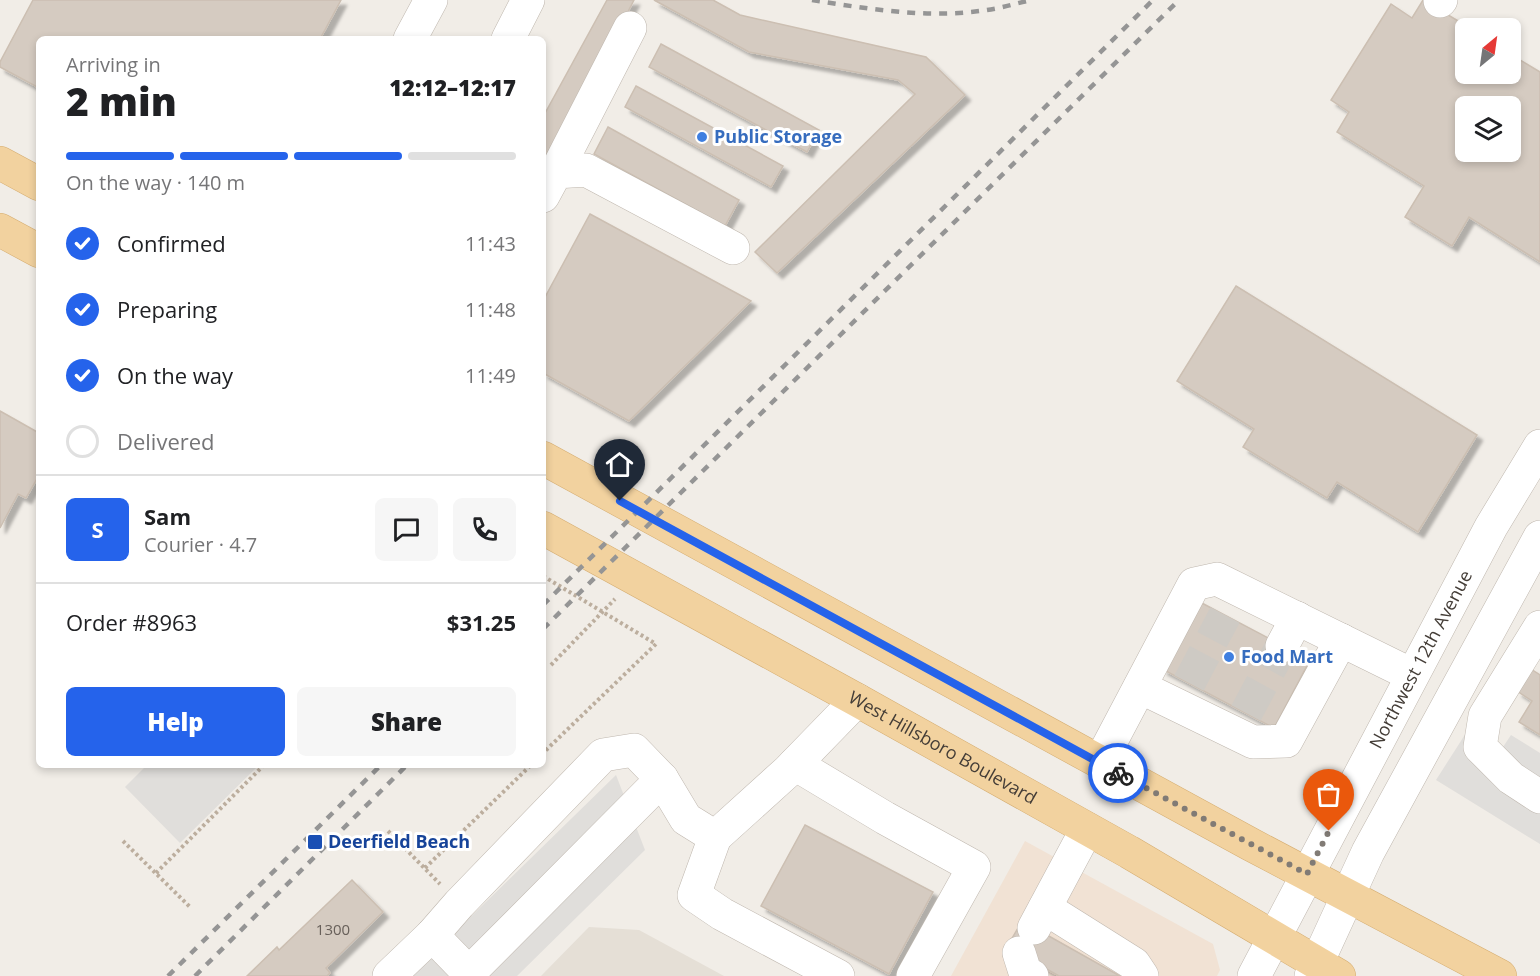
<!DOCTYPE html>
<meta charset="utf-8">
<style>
:root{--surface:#fff;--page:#f6f6f6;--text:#202124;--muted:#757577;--line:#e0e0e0;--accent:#2563eb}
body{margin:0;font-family:"Open Sans",sans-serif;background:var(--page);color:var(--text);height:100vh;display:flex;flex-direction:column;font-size:22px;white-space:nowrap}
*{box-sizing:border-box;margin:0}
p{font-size:20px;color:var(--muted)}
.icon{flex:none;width:33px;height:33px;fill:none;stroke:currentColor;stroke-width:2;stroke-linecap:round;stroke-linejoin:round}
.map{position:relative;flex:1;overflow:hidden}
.details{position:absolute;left:36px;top:36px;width:510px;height:732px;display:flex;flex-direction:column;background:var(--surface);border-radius:9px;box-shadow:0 3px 9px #0003}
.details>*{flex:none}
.needle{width:39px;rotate:29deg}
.controls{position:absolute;left:1455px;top:18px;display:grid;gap:12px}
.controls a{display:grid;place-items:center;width:66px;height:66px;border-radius:9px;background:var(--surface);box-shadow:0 3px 9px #0003;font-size:30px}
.pin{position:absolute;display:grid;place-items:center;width:51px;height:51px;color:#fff;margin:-62px -26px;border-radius:50% 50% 50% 0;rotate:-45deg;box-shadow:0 0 6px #0007}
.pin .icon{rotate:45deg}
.courier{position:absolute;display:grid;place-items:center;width:60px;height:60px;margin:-30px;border:4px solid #2563eb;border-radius:50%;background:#fff;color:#222;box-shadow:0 2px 8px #0007}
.overview em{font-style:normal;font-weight:800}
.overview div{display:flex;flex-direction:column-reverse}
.overview{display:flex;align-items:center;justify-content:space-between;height:102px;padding:0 30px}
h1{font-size:39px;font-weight:800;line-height:45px}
.bar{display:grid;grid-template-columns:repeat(4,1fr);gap:9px 6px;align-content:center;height:72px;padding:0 30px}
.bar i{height:8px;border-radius:4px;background:var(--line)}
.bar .active{background:var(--accent)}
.bar p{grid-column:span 4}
.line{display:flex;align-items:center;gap:15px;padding:0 30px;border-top:2px solid var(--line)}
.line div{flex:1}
.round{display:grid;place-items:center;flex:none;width:63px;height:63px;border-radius:9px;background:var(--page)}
ol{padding:0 30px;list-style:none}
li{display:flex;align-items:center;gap:18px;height:66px}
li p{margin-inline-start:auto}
li .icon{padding:6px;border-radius:50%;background:var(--accent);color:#fff;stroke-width:4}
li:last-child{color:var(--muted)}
li i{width:33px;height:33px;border:3px solid var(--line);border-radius:50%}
.cta{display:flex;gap:12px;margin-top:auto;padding:12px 30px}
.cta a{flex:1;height:69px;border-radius:9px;background:var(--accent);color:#fff;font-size:24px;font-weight:800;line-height:69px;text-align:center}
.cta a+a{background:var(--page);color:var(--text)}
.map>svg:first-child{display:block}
</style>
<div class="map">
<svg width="1540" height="976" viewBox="0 0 1540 976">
<defs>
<filter id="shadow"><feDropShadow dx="5.5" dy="5.5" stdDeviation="1.5" flood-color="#0004"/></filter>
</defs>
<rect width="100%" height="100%" fill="#f1ede7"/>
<path fill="#e5dfd6" d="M589,927l50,3 85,46h-183z"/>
<path fill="#f1e2d4" d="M1025,841l188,103 7,26 -3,6h-266z"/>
<path fill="#e0dedb" d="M1466,733l33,20 12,-18 29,18v91l-104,-64z
M147,765h112l-79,78 -55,-56z
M616,775l29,75 -128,126h-107z"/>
<path fill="#d5cbc1" stroke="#ccbfb2" stroke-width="1.5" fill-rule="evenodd" filter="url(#shadow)" d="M33,0h308l-21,39h-281v49l-39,-21v-5z
M607,0h27l-91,175v-58z
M654,0h59l27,15 186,42 39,38 -188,178 -22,-21 160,-158 -17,-14 -149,-28z
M1423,0l47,28h-4v46h44v-20l30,18v190l-71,-45 -17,29 -47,-29 19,-31 -87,-54 12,-20 -18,-12 60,-96 21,14zM1466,106h44v46h-44z
M661,44l158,86 -12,22 -158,-85z
M636,86l147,80 -12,21 -146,-80z
M608,127l131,73 -14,26 -131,-72z
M590,214l161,87 -122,120 -86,-48v-72z
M1236,286l241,149 -59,97 -81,-50 -10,16 -84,-51 11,-18 -77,-48z
M0,411l39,22v42l-13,23 -8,-4 -18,34z
M1198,601l112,59 -36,68 -112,-59z
M1531,669l9,6v60l-21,-13 13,-21 -15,-10z
M805,825l128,67 -44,82 -128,-68z
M352,880l31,32 -57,56 4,5 -3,3h-80l30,-29 2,3z
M1022,921l98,55h-61l-52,-29z"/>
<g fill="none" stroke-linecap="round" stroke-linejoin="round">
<path stroke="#cecac4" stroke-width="33" stroke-dasharray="33 16" stroke-linecap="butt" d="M1189,683l36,-68
M1246,713l36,-67"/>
<defs>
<g id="minor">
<path d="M1440,1l1,-1"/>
<path d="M410,39l21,-39"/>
<path d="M508,39l20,-39"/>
<path d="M556,172l74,-144"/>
<path d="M543,196l13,-24 30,-2 147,78"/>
<path d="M1540,627l-55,89 -5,31 31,31 29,19"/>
<path d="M1282,646l15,-28"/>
<path d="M1140,687l113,55 33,-1 55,-101"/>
<path d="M1100,762l94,-178 23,-5 195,96"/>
<path d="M795,764l90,54 89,49 -61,109"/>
<path d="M715,837l-21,58 28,19 116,62"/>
<path d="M1045,908l89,56 8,12"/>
<path d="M1034,928l53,-99"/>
<path d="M432,935l37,38"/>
<path d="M1019,953l6,19 7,4"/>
<path d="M389,976l43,-41 27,-31 144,-149 31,-5 28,29 24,40 29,18 73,-66 69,-71"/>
<path d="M466,976l196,-197"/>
<path id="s1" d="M1254,976l237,-449 49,-81"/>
<path d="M1311,976l57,-124 172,-315"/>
</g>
<g id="major">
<path d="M0,163l39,21"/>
<path d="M0,230l39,21"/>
<path d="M543,458l707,386 250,132"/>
<path id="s2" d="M543,528l314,172 272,152 210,124"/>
</g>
</defs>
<use href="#minor" stroke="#bfb7ae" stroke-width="34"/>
<use href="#major" stroke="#d5ad71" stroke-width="34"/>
<path stroke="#bcae9e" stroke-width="4" stroke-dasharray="3 3" stroke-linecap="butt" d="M543,576l113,68 -113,109
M551,665l64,-66
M388,831l52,53
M123,841l67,66
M425,868l106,-103
M156,873l108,-108"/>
<use href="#minor" stroke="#fff" stroke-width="33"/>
<use href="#major" stroke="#f2d29f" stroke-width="33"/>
<path stroke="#959595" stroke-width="4.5" stroke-dasharray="8 8" stroke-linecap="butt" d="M812,0c57,9 116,19 175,10 15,-2 30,-7 45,-10
M543,605l610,-605
M543,629l636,-629
M168,976l213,-211
M195,976l212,-211"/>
</g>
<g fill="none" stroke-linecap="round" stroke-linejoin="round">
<path stroke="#817b75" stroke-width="6" stroke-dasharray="0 10.8" d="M1118,773l189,101 22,-43"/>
<path stroke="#2563eb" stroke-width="8" d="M620,501l498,272"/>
</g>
<g fill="#3f7fe0" stroke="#fff" stroke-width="2">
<circle cx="702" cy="137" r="6"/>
<circle cx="1229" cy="657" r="6"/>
</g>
<rect fill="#1a4fb4" stroke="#fff" stroke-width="2" x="307" y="834" width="16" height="16" rx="3"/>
<g text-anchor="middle" stroke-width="6" stroke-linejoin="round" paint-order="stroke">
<g font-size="15" fill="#68605a">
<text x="333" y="935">1300</text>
</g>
<g font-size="18" font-weight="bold" fill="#366cbe" stroke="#fff" text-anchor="start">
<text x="714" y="143">Public Storage</text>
<text x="1241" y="663">Food Mart</text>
</g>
<g font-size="18" fill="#443d37" stroke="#fff">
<text dy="6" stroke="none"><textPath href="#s1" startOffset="358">Northwest 12th Avenue</textPath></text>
<text dy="6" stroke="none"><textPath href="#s2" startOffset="456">West Hillsboro Boulevard</textPath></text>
</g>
<g font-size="18" font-weight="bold" fill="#164399" stroke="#fff" text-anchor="start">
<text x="328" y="848">Deerfield Beach</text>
</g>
</g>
</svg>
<div class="controls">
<a><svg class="needle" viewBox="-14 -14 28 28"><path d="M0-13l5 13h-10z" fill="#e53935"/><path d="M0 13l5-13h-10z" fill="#757577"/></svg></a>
<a><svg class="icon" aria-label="layers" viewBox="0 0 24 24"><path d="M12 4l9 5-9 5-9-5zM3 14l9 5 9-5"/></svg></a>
</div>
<div class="pin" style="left:1329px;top:831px;background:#ea580c"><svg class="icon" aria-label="bag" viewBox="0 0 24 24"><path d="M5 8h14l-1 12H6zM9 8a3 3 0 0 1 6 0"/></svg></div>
<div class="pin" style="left:620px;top:501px;background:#1f2937"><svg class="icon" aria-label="home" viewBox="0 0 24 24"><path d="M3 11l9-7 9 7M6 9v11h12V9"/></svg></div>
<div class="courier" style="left:1118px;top:773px"><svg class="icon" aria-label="bike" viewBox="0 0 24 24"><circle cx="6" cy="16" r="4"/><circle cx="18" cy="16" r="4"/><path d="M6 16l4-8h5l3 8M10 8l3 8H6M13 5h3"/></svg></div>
<section class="details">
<div class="overview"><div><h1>2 min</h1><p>Arriving in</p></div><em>12:12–12:17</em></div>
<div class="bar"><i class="active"></i><i class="active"></i><i class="active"></i><i></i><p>On the way · 140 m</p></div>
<ol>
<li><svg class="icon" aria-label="check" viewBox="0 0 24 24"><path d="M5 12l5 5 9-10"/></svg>Confirmed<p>11:43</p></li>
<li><svg class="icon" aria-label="check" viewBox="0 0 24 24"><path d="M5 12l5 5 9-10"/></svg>Preparing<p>11:48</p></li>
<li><svg class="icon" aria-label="check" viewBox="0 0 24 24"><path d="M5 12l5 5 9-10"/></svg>On the way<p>11:49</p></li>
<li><i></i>Delivered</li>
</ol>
<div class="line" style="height:108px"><b class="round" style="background:var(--accent);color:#fff">S</b><div><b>Sam</b><p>Courier · 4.7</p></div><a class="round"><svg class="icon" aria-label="chat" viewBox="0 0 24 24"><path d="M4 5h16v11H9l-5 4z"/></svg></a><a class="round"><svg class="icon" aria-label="phone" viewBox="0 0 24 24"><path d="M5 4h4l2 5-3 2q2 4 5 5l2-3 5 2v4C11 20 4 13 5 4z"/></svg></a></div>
<div class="line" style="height:78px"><div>Order #8963</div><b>$31.25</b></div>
<div class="cta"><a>Help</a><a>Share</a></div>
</section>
</div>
